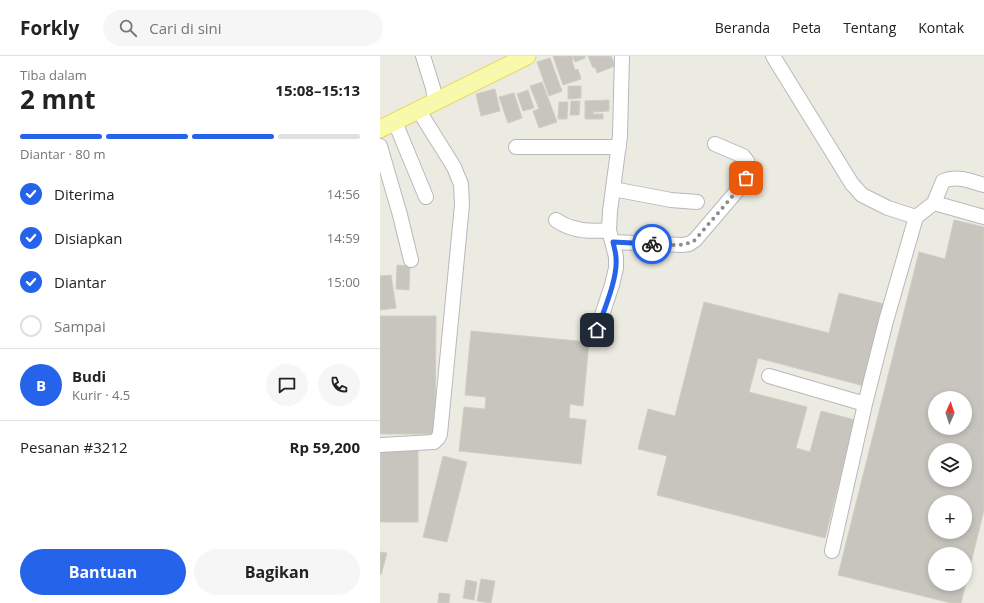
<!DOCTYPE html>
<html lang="id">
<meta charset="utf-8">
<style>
:root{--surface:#fff;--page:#f6f6f6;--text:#222;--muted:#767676;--line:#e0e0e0;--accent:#2563eb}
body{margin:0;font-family:"Open Sans",sans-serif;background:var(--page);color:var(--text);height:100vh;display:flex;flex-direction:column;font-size:15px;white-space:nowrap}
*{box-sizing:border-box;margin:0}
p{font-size:13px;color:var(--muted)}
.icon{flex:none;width:22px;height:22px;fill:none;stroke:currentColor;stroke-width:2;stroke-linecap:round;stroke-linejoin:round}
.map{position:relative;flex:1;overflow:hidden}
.panel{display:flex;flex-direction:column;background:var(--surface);width:380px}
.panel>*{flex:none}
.needle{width:26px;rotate:3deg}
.buttons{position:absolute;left:548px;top:335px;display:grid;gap:8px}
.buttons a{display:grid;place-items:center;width:44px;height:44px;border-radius:50%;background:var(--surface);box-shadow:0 2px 6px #0003;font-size:20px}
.pin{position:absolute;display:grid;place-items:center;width:34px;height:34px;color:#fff;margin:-17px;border-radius:8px;box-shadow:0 2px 6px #0006}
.courier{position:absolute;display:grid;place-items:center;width:40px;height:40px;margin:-20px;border:3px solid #2563eb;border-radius:50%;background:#fff;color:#222;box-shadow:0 1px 5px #0007}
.overview em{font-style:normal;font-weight:700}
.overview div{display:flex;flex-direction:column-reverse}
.overview{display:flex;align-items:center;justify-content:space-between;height:68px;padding:0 20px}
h1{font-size:26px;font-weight:700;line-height:30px}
.bar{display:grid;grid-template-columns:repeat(4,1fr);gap:6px 4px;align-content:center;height:48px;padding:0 20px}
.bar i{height:5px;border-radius:3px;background:var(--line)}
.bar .selected{background:var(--accent)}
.bar p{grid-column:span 4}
.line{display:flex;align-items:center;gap:10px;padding:0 20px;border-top:1px solid var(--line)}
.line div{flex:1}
.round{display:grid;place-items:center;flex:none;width:42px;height:42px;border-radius:21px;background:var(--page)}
ol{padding:0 20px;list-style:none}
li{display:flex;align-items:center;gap:12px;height:44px}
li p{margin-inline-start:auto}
li .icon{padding:4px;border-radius:50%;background:var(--accent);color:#fff;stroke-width:4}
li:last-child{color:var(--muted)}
li i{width:22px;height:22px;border:2px solid var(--line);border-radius:50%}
.primary-button{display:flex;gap:8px;margin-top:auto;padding:8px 20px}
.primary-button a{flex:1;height:46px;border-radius:24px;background:var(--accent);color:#fff;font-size:16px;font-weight:700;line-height:46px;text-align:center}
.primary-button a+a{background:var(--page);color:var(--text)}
header{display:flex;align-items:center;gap:24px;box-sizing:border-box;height:56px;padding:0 20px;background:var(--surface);border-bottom:1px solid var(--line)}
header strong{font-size:19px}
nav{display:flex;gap:22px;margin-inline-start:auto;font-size:14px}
.search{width:280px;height:36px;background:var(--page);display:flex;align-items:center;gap:10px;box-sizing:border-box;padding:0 14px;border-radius:22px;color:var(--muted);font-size:15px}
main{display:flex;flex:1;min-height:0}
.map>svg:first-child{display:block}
</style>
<header>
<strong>Forkly</strong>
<div class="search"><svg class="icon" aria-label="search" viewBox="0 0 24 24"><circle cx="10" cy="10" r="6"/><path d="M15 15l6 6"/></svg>Cari di sini</div>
<nav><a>Beranda</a><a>Peta</a><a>Tentang</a><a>Kontak</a></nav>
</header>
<main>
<section class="panel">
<div class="overview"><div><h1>2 mnt</h1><p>Tiba dalam</p></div><em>15:08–15:13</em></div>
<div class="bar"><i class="selected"></i><i class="selected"></i><i class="selected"></i><i></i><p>Diantar · 80 m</p></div>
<ol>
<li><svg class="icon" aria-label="check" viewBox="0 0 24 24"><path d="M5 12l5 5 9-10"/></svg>Diterima<p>14:56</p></li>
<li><svg class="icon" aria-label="check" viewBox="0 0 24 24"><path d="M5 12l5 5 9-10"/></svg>Disiapkan<p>14:59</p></li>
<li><svg class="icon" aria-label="check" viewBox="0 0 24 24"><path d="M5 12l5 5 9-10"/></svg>Diantar<p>15:00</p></li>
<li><i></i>Sampai</li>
</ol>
<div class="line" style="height:72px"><b class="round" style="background:var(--accent);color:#fff">B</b><div><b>Budi</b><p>Kurir · 4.5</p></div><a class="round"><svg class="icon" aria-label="chat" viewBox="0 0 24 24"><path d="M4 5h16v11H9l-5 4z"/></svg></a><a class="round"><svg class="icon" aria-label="phone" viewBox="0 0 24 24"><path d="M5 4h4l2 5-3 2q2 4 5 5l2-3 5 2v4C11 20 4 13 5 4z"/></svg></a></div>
<div class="line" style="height:52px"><div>Pesanan #3212</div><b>Rp 59,200</b></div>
<div class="primary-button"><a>Bantuan</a><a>Bagikan</a></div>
</section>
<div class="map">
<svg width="604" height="547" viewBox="0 0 604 547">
<rect width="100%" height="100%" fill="#ecebe2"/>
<path fill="#c7c5be" stroke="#d0cec1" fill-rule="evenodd" d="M173,0h19l1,5h-1l3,9 3,-1 3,10 -18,6z
M193,0h12v2l-10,4z
M208,0h23l4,10 -18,7 -2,-6 -2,1z
M170,2l12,33 -13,5 -12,-34z
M162,26l15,40 -18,6 -6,-17 6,-2 -9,-23z
M188,30h13v12l-13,1z
M115,33l5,22 -19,5 -5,-22z
M148,34l6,18 -11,3 -6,-17z
M134,37l8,25 -14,5 -9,-26z
M229,44v11l-16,1v2h10v5h-18v-18z
M191,45h9l-1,14h-9z
M179,46h9l-1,17h-9z
M574,164l30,7v283l-23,93h-10l-113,-28 81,-323 26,7zM555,342h30v30h-30zM555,394h30v30h-30zM555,446h30v30h-30zM555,498h30v30h-30z
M17,209l13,1 -1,24 -13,-1z
M11,219l5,33 -16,2v-34z
M459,237l45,11 -20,82 -106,-28 -9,34 58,15 -11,41 14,4 11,-41 34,9 -30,118 -168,-43 10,-39 -29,-7 10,-40 27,7 29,-114 125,31z
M0,260h56l-1,118h-55z
M91,275l118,11 -6,64 -13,-2 -1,14 17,2 -5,44 -122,-13 5,-44 21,2 1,-12 -21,-2z
M0,392h38v74h-38z
M63,400l24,6 -20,80 -24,-5z
M0,496l7,1 -6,22 -1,-1z
M101,523l14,2 -4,22 -14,-2z
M86,524l11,2 -3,18 -11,-2z
M59,537l11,1 -1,9h-11z"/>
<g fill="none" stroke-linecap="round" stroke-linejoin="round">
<defs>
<path id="minor" d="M43,0l10,32 2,13
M393,0l79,128 10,11 26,13 28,9
M15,66l31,75
M0,90l20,69 11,45
M136,91h103
M233,133l58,11 26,2
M554,147l50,14
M176,164c15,11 35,12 53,10
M233,186l69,3 7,-1 6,-4 47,-55 8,-15 -3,-9 -4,-5 -28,-12
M217,274l15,-45 4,-17v-11l-7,-27 1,-19 10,-75 2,-80
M389,320l96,28
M0,389l54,-3 4,-4 2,-4 22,-229 -1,-21 -3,-7 -4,-10 -35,-56
M452,495l33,-147 21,-83 30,-104 18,-14 9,-22c14,-6 27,0 41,4"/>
<path id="major" d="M0,73l147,-73"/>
</defs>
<use href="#minor" stroke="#b7b8bd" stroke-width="16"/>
<use href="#major" stroke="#e6d760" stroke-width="19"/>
<use href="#minor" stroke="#fff" stroke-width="14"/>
<use href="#major" stroke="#f8f9aa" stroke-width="17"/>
</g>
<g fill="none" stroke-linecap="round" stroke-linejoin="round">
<path stroke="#8d8e8e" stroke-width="4" stroke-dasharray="0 7.2" d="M272,188c15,0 31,4 43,-4l47,-55 4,-7"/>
<path stroke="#2563eb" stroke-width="5" d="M217,274c7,-20 21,-52 19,-72 0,-5 -2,-11 -3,-16l39,2"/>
</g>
</svg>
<div class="buttons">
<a><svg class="needle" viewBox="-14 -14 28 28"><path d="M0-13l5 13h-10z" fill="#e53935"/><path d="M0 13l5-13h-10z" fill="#767676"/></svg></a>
<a><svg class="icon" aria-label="layers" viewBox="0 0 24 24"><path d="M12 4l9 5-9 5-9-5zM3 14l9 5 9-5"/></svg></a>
<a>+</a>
<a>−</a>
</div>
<div class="pin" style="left:366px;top:122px;background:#ea580c"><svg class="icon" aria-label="bag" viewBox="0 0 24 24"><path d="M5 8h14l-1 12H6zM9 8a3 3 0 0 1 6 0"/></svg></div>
<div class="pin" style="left:217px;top:274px;background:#1f2937"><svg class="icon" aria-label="home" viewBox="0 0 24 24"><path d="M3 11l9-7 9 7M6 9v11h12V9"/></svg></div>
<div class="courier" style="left:272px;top:188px"><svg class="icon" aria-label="bike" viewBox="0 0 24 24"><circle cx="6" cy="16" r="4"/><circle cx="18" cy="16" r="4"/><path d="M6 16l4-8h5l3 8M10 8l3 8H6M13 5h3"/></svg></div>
</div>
</main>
